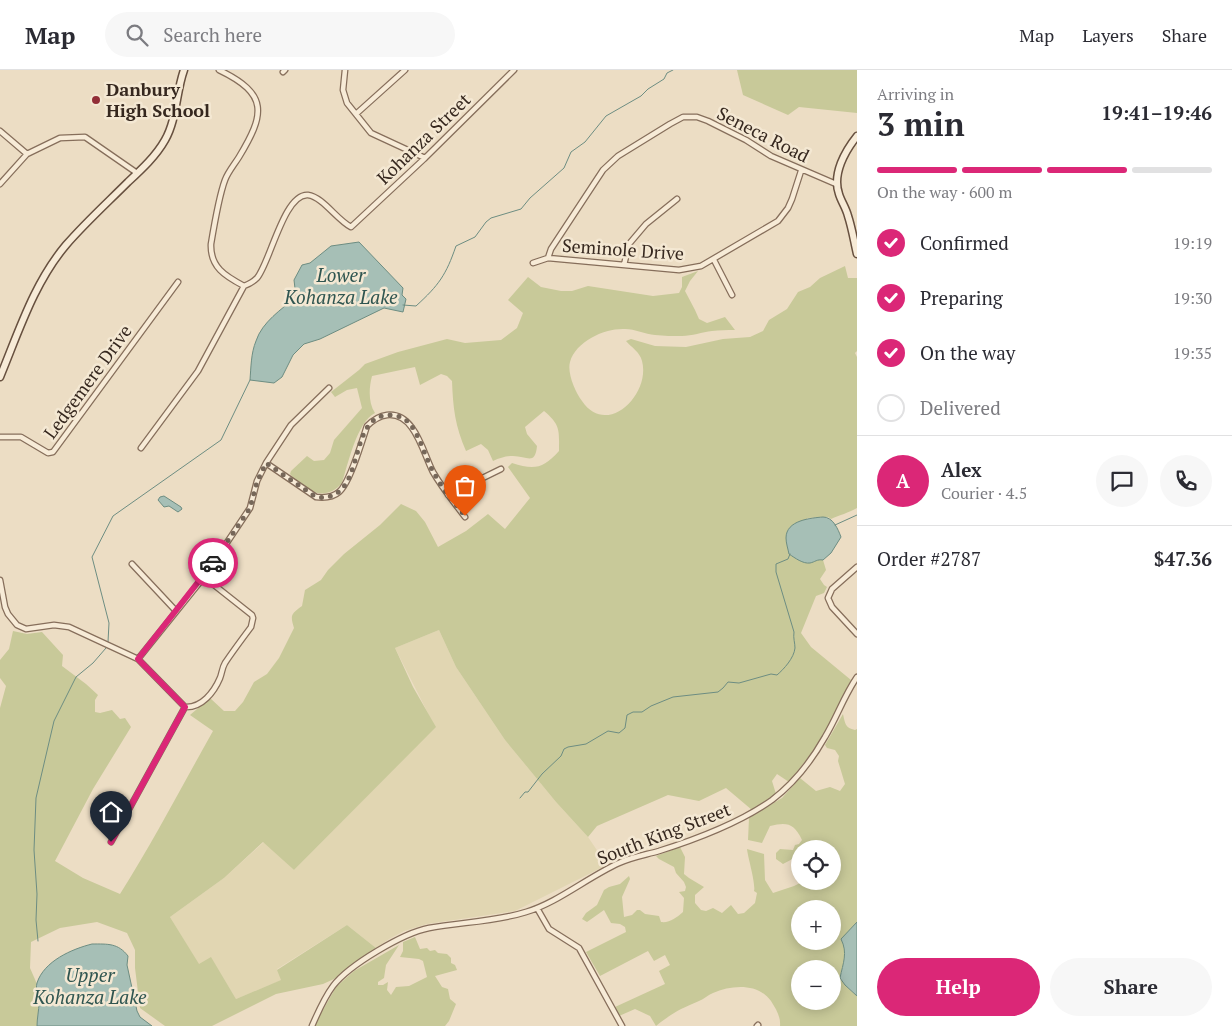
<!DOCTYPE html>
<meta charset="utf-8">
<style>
:root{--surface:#fff;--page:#f7f7f7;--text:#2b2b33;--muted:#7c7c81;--line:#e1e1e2;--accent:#db2777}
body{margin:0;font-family:"PT Serif",serif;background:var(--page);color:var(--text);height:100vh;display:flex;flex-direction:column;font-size:19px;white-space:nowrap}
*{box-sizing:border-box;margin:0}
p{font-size:16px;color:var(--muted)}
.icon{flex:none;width:28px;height:28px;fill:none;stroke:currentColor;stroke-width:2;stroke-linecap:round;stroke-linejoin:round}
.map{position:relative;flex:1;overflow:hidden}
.drawer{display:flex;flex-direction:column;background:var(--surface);width:375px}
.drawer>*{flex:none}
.fabs{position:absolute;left:791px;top:770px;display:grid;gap:10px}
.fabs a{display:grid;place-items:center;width:50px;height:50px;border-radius:50%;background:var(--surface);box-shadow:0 2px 12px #0003;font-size:25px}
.pin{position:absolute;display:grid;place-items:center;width:42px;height:42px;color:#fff;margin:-51px -21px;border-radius:50% 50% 50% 0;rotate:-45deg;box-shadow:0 0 5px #0007}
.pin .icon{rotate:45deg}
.courier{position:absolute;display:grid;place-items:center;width:50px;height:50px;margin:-25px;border:4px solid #db2777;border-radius:50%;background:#fff;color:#222;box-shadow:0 1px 6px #0007}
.headline em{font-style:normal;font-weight:600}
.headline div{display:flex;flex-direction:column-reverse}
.headline{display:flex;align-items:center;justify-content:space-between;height:85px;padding:0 20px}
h1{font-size:32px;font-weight:600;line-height:38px}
.bar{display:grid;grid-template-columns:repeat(4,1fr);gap:8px 5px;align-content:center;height:60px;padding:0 20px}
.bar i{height:6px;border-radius:4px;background:var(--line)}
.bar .selected{background:var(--accent)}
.bar p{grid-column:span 4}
.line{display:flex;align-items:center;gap:12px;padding:0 20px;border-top:1px solid var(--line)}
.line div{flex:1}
.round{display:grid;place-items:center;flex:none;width:52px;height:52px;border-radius:26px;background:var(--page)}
ol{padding:0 20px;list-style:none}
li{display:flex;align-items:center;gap:15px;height:55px}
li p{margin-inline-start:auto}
li .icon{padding:5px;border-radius:50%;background:var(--accent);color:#fff;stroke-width:4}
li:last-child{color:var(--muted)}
li i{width:28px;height:28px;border:2px solid var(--line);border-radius:50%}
.button{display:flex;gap:10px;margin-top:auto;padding:10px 20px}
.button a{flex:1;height:58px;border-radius:30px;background:var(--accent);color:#fff;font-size:20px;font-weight:600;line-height:58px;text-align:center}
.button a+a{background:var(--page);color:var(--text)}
header{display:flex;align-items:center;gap:30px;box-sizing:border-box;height:70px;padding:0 25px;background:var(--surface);border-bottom:1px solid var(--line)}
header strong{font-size:24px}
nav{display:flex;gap:28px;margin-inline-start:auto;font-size:18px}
.search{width:350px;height:45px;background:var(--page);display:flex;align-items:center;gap:12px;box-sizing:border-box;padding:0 18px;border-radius:28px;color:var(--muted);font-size:19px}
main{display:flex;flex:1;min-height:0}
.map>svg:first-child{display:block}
</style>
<header>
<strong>Map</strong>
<div class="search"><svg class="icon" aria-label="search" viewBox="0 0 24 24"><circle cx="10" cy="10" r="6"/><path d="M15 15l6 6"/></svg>Search here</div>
<nav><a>Map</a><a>Layers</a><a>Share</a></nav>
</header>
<main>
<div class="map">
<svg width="857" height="956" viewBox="0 0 857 956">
<rect width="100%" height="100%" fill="#ecddc4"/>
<path fill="#e1d6b2" d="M439,560l17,37 49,73 51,62 32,35 19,28 -92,46 -88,13 -23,7 -15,8 -13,9 -29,-23 -70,44 5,11 -46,19 -25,-41 -12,7 -29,-48 54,-39 40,-36 30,28 141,-143 -40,-79z"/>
<path fill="#c8c999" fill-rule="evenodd" d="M737,0h120v43l-58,-6 -11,8 -45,-20z
M845,196l3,12h9v73l-2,2 2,4v151c-9,5 -17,7 -26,11l-3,-2 -21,1 10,41 6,1 3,10 -6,9 4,6 3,2 -3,6 -8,3 -15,37 10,14 40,33 -27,57 -35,45 -12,-8 -5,7 4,13 -24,16 -26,-22 -27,13 -31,-6 -71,31 -9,11 -32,-35 -51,-62 -49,-73 -17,-37 -44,18 18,39 23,40 -142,143 -31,-28 -39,36 -54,39 29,47 12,-7 25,42 45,-19 -4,-10 70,-45 29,23 -42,31 -11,5 -47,10 -64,32h-47l-25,-18 -5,-40v-18l-8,-17 -30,-11 -37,6 -29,14 -1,26 7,16 -1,6 3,12 -2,24h-37v-318l6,-22 -6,-8v-18l9,-11 4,-18 14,3 15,-2 21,23 -1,11 24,18 12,11 -3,5v12l5,1 12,-3 8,9 5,-1 6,9 -38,62 -38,72 28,17 37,16c33,-52 62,-108 93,-163l-23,-16 20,-17 14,13h11l8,-9 11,-20 13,-8 12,-16 15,-30c-4,-13 -3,-14 8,-22l3,-16 16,-10 7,-10 16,-16 36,-29 21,-21 15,7 9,11 13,25 28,-16 22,-17 17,15 25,-31 -22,-31 4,-4c22,7 31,6 47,-12 0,-20 2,-26 -15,-40l-19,16 2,7 10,12c-2,20 -10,10 -24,10 -7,0 -13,2 -20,5l-5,-11 -7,-6 -15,7c-11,-25 -13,-43 -14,-70l-5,-5 -6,-2 -21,11 -5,-18 -43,9c-3,12 -4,26 3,37 -18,9 -27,51 -33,70 -17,20 -38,8 -52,-9l1,-3 16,-15 7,5 10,-1 6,-7 4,-13 28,-32 -5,-20 -10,2 -12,7 -4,-5 28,-22 6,-6 33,-12 49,-13 18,4 36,-3 16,-12 6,-15 -15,-13 20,-23 13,10 20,4h11l16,-5 65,10 26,-3 3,-6v-10l16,-6 -8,10 -5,10 10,19 4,9 8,4 18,-6 10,13c-8,0 -16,0 -23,1 -10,1 -20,5 -30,5 -9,0 -18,0 -27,-1 -10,-1 -20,-6 -30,-6 -20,-1 -49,12 -55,33 -3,11 5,30 12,39 25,37 69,-7 60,-40 -2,-9 -11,-14 -16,-20l5,-2 24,7 31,1 37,-8 27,-2 13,-6 6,-11 18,-11 11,-17 12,-5 10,-9z
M843,644c2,9 2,14 12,16l2,-1v193l-15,17c6,14 1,24 -2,39l5,7 12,11v30h-77c1,-9 -4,-17 -9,-25 -13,-18 -39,-16 -58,-8 -5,2 -9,6 -14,8 -19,8 -27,12 -43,25l-6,-10 -15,-7 -16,7 -4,-9 50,-23 -6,-13 11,-6 -5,-10 -11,6 -6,-10 -48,25 -14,-24 40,-20 -1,-5 -5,-3 -9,-1 -7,-13 -17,12 -5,-3 4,-6 11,-8 7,-15 5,-3 11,-3 9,-8 1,3 -8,18 2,20 8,-2 5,-5h3l5,4 14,2 2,6c9,1 15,-4 22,-10l1,-14 -5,-6 6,-1 1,-4 -2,-5 -8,-9 -2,-6 -15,-8 -3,-3 24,-9 5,10 -1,17 5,4 15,9 -9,8v8l6,7 5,1 7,-3 9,5 9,-8 7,9 6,-1 11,-10 2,-10 -3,-2c2,-7 -6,-33 -7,-42l17,5 1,26 8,13 21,-7 10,-5h28v-32h-32v6l-17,9 -7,-5v-6l4,-4 13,1 2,-5 4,-1 3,-4c-8,-17 -15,-18 -32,-14l-8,17 -14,-3 1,-22 33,-20 18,-20 16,13 14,-4 10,4 5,-7 -7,-23 1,-5 -4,-6 -8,-2 -2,-3zM800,839h32v32h-32zM800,899h32v32h-32z
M415,867l5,12 7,-1 3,3 5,-1 3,3 9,1 4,4v5l4,2 2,5 -22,6 7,11 6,2 2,10 6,5 -7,17 -4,5h-131l22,-39 18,-16 45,-26 -13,20 -2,13 -6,4v3h5l5,-3 -1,8 4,5 5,-8 13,-1 18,-9 -4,-16 -4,-2 -19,-2 3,-6v-9z"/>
<path fill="#a6bfb6" stroke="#6d8d82" d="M359,172l44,46 -1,7 4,4 -3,13 -19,-4 -64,31 -16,5 -11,11 -11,22 -8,6 -24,-3c1,-13 1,-27 6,-39 6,-19 26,-32 40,-44l-2,-17 8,-15 8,-2 21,-17z
M164,426l17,11 1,2 -4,3 -9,-6 -5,1 -6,-7 2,-3z
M823,447c10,0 15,12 18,20l-10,16 -8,7c-6,-1 -8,2 -13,3 -7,1 -15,-5 -21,-9 -1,-5 -3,-11 -3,-16 0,-18 25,-20 37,-21z
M857,852v74l-12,-11 -5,-7c3,-15 8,-25 1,-39z
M92,874c16,0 26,-1 36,12l-1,9 10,46 3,6 12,9h-115c0,-8 2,-16 2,-23 0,-7 -4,-13 -2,-20 7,-22 35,-34 55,-39z"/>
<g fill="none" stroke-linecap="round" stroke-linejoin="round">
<path stroke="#6d8d82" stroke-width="1" d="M403,235l13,1c23,-21 30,-31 40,-60l19,-9 11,-15 5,-4 30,-9 9,-11 34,-30 7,-16 14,-10 21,-26 35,-20 7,-7 16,-10 3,-6 6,-3
M835,455l22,-10
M108,572l1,-19 -17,-66 21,-41 108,-76 29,-60
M520,728l5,-6h3l14,-18 19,-18 3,-7 4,-2 18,-3 22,-13 11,2 6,-5 2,-13 6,-3h9l9,-6 22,-9 45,-5 5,-4 5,-6 11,1 32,-9 6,1c7,-6 17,-17 18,-27 0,-5 -2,-10 -1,-16l-18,-60v-8l12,-5 2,-5
M38,871l-2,-21 1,-26 -3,-44 2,-52 18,-77 22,-44 17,-14 13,-15"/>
<defs>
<path id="minor" d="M219,0c50,24 46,44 20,87 -5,8 -11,15 -14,23 -6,16 -11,46 -14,64 -1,23 14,32 33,42
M345,0l-2,20 4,13 24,30 54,25
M283,2l2,-2
M356,44l49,-44
M0,61l27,23
M0,114l27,-30 33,-16 25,-1 52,36
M548,188l131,12 22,-4 77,-45 10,-13 4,-9 9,-28
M714,190l18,35
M533,193l15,-5 3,-9 52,-79 15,-14 52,-32 13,-7h14l11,4 38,19 25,16 65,28
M624,195l5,-21 17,-20 31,-25
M244,216c5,-2 9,-4 13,-8 13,-15 27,-85 51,-83 15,2 29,25 43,32l74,-69 89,-88
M0,367h21l27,16 5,-1 125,-170
M141,378l57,-77 46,-85
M266,393l50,34c8,1 16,1 23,-5 11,-9 23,-51 28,-66 6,-6 12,-10 20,-11 28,-3 36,38 46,57 9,16 21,30 32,45
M448,425l53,-26
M132,494l44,47
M857,497l-25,22 -4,9 4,9 25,27
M0,510l5,27 3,7 9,11 9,4 28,-4 15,2 69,32 47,48
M138,589l66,-82 46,-69 7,-27 9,-18 25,-38 38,-37
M185,637c17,1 29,-15 35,-29 2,-5 2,-10 5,-15 8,-12 17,-24 26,-36l2,-9 -1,-3 -48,-38
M111,772l74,-135
M537,838l12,21 30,19 43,78
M312,956c6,-14 12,-28 21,-40 16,-21 70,-53 96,-58 31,-6 66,-6 97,-16 31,-9 62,-35 93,-49 13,-6 26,-8 40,-12 35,-11 82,-29 113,-51 21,-16 40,-40 53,-63 12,-20 19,-41 32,-60
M757,956l1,-1"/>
<path id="secondary" d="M857,66c-12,15 -25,38 -18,58 2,7 7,14 9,22 4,12 6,25 9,38
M0,307c19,-46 34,-94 66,-132 19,-22 41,-42 62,-63 14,-13 28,-26 37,-42 12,-21 11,-48 19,-70"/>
</defs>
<use href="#minor" stroke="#866e5b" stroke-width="7"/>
<use href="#secondary" stroke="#67503f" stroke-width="9"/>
<use href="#minor" stroke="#f7ebd7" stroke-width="4.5"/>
<use href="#secondary" stroke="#f7ebd7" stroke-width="6"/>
</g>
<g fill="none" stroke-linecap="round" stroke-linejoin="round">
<path stroke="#766759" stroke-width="5" stroke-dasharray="0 9" d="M213,493l37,-55 7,-26 9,-19 50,34c53,7 28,-82 74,-82 8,0 15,3 20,9 11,14 15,34 24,49 8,16 20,29 31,43"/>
<path stroke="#db2777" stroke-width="6" d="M111,772l74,-135 -47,-48 75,-96"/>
</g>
<circle fill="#922e37" stroke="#f4e8d3" stroke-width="2" cx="96" cy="30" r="5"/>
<g text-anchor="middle" stroke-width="5" stroke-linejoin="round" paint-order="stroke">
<g font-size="18" font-weight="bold" fill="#36281f" stroke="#f4e8d3" text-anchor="start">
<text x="106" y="26">Danbury<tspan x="106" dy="21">High School</tspan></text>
</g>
<g font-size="18" fill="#36281f" stroke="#f4e8d3">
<text transform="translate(763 65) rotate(27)" y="6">Seneca Road</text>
<text transform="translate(424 69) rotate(-44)" y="6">Kohanza Street</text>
<text transform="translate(623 180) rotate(4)" y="6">Seminole Drive</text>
<text transform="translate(88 312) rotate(-54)" y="6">Ledgemere Drive</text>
<text transform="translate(664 764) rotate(-21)" y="6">South King Street</text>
</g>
<g font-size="19" font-style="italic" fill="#2f5550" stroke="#f4e8d3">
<text x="341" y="212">Lower<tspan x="341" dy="22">Kohanza Lake</tspan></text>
<text x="90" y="912">Upper<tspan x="90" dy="22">Kohanza Lake</tspan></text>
</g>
</g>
</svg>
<div class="fabs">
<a><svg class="icon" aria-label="locate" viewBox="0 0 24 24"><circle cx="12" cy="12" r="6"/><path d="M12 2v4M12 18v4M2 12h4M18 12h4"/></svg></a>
<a>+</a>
<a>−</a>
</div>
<div class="pin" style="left:465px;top:446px;background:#ea580c"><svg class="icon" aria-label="bag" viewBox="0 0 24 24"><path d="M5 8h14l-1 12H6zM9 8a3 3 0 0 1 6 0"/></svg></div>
<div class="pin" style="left:111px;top:772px;background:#1f2937"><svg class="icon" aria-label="home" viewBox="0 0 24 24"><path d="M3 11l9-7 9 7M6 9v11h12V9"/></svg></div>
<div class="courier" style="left:213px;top:493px"><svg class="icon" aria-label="car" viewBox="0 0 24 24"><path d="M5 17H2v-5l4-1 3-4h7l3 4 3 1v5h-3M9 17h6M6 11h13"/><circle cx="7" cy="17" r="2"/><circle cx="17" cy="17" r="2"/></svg></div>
</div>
<section class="drawer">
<div class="headline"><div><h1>3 min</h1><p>Arriving in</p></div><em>19:41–19:46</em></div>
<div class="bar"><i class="selected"></i><i class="selected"></i><i class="selected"></i><i></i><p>On the way · 600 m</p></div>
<ol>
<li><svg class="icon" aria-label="check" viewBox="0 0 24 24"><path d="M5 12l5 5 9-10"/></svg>Confirmed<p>19:19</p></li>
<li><svg class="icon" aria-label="check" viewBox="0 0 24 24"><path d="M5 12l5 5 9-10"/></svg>Preparing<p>19:30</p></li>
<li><svg class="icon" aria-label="check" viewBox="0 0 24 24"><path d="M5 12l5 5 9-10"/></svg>On the way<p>19:35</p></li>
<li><i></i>Delivered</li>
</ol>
<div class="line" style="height:90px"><b class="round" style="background:var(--accent);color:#fff">A</b><div><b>Alex</b><p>Courier · 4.5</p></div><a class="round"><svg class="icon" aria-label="chat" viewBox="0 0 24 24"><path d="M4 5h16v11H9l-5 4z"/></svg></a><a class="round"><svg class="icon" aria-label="phone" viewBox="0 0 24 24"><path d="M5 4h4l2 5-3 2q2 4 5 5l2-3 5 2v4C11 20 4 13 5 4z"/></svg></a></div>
<div class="line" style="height:65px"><div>Order #2787</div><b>$47.36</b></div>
<div class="button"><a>Help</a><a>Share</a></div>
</section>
</main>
